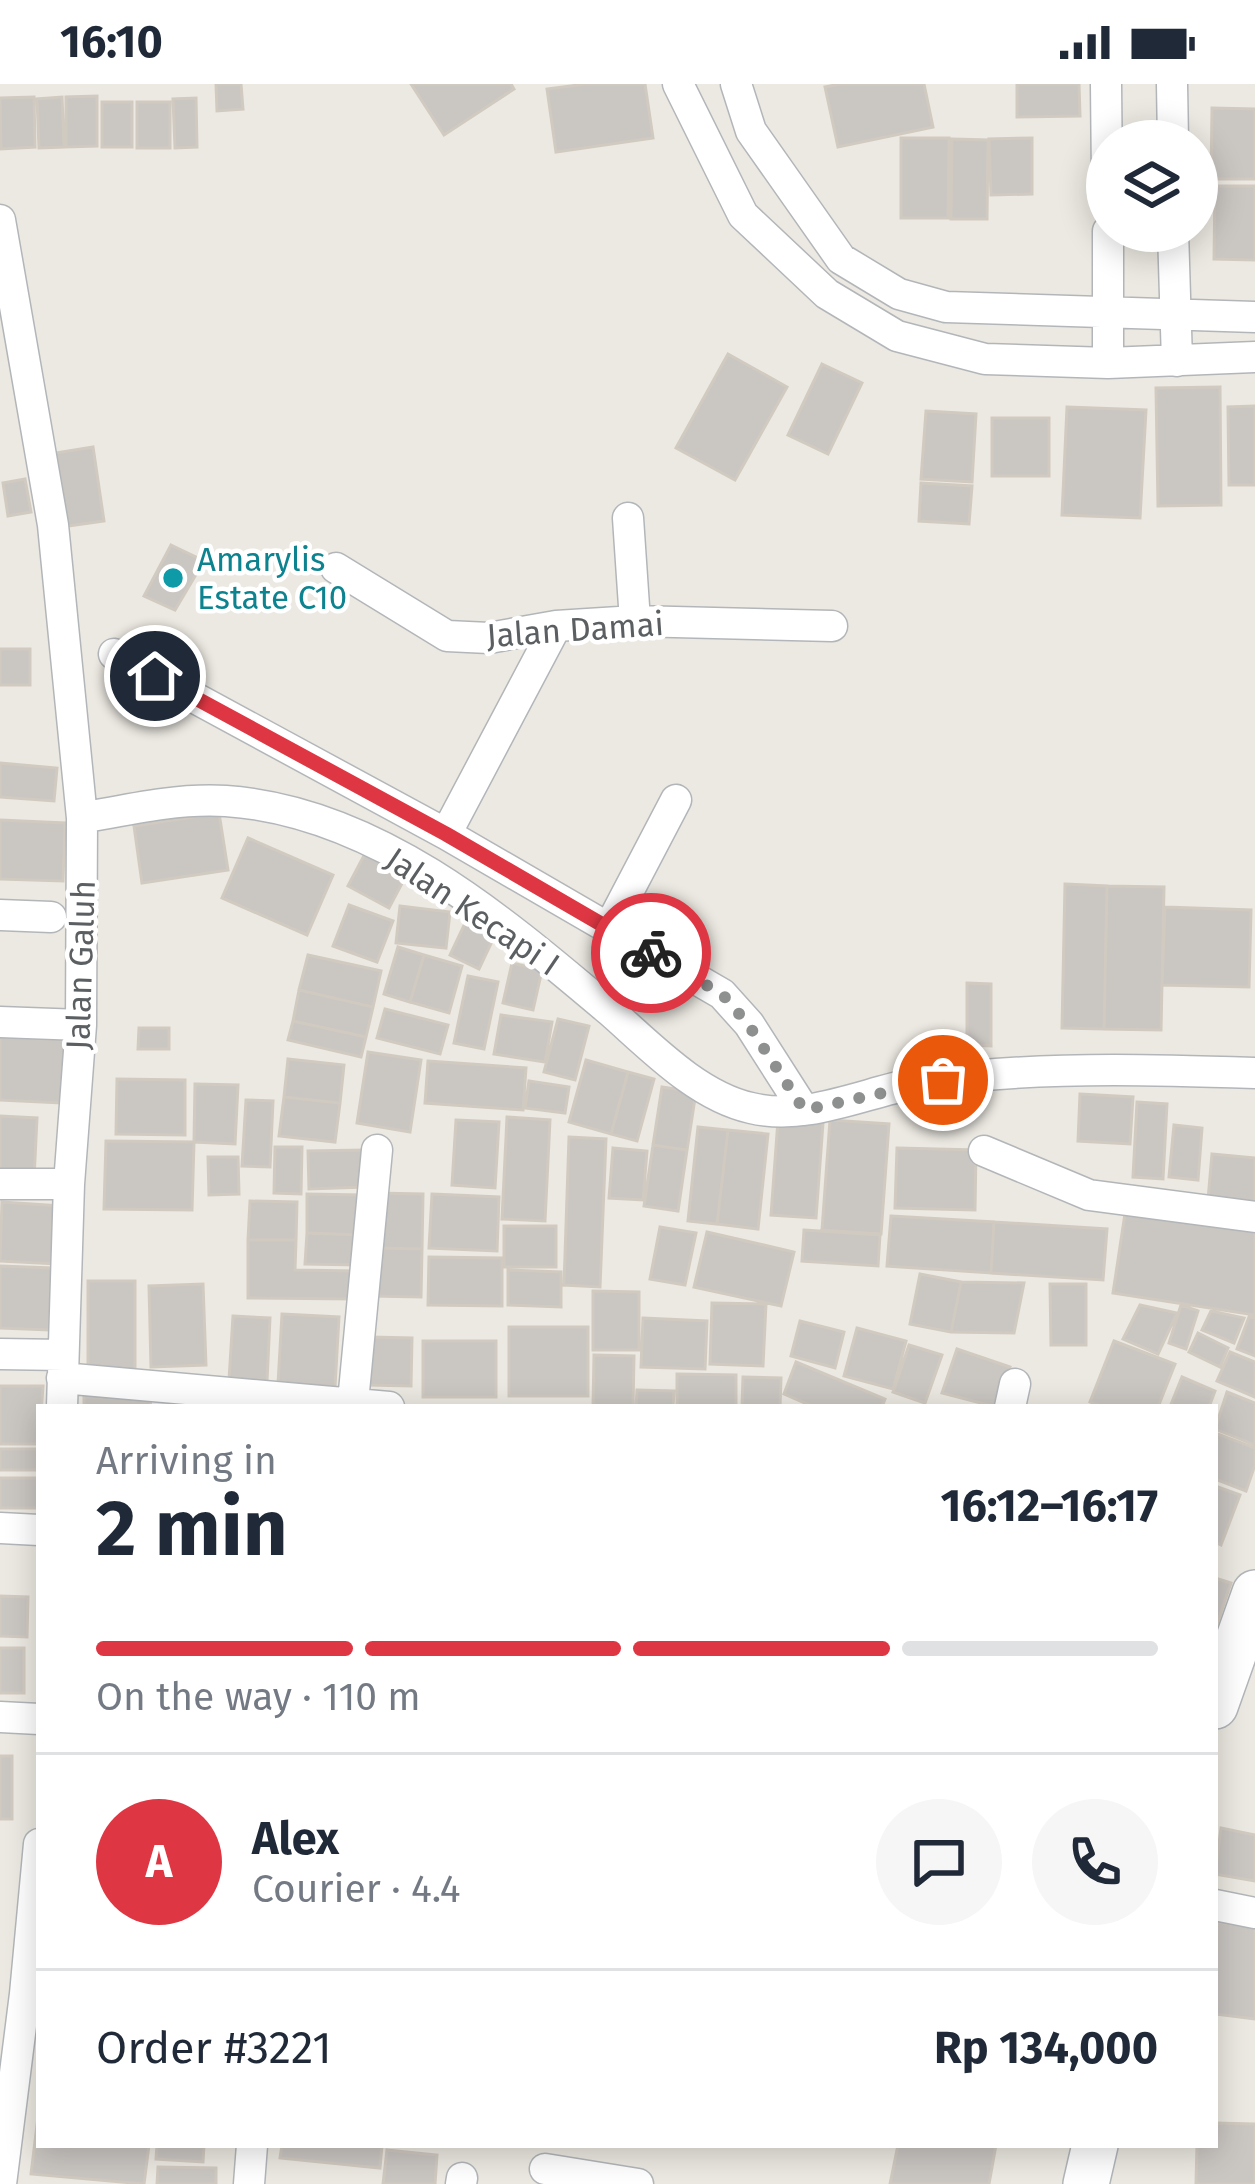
<!DOCTYPE html>
<meta charset="utf-8">
<style>
:root{--surface:#fff;--page:#f6f6f7;--text:#1f2937;--muted:#747a83;--line:#e0e1e3;--accent:#de3743}
body{margin:0;font-family:"Fira Sans",sans-serif;background:var(--page);color:var(--text);height:100vh;display:flex;flex-direction:column;font-size:45px;white-space:nowrap}
*{box-sizing:border-box;margin:0}
p{font-size:39px;color:var(--muted)}
.icon{flex:none;width:66px;height:66px;fill:none;stroke:currentColor;stroke-width:2;stroke-linecap:round;stroke-linejoin:round}
.map{position:relative;flex:1;overflow:hidden}
.drawer{position:absolute;left:36px;top:1320px;width:1182px;height:744px;display:flex;flex-direction:column;background:var(--surface);border-radius:0px;box-shadow:0 6px 30px #0003}
.drawer>*{flex:none}
.buttons{position:absolute;left:1086px;top:36px;display:grid;gap:24px}
.buttons a{display:grid;place-items:center;width:132px;height:132px;border-radius:50%;background:var(--surface);box-shadow:0 6px 30px #0003;font-size:60px}
.pin{position:absolute;display:grid;place-items:center;width:102px;height:102px;color:#fff;margin:-51px;border:6px solid #fff;border-radius:50%;box-shadow:0 3px 12px #0007}
.courier{position:absolute;display:grid;place-items:center;width:120px;height:120px;margin:-60px;border:9px solid #de3743;border-radius:50%;background:#fff;color:#222;box-shadow:0 3px 15px #0007}
.head em{font-style:normal;font-weight:700}
.head div{display:flex;flex-direction:column-reverse}
.head{display:flex;align-items:center;justify-content:space-between;height:204px;padding:0 60px}
h1{font-size:78px;font-weight:700;line-height:90px}
.bar{display:grid;grid-template-columns:repeat(4,1fr);gap:18px 12px;align-content:center;height:144px;padding:0 60px}
.bar i{height:15px;border-radius:9px;background:var(--line)}
.bar .active{background:var(--accent)}
.bar p{grid-column:span 4}
.line{display:flex;align-items:center;gap:30px;padding:0 60px;border-top:3px solid var(--line)}
.line div{flex:1}
.round{display:grid;place-items:center;flex:none;width:126px;height:126px;border-radius:63px;background:var(--page)}
.status{display:flex;justify-content:space-between;align-items:center;height:84px;padding:0 60px;background:var(--surface);direction:ltr}
.status svg{height:33px;fill:currentColor}
.map>svg:first-child{display:block}
</style>
<div class="status"><b>16:10</b><svg viewBox="0 0 49 12"><path d="M0 12V9h3v3zM5 12V6h3v6zM10 12V3h3v9zM15 12V0h3v12zM26 1h20v11H26zM47 4h2v5h-2z"/></svg></div>
<div class="map">
<svg width="1255" height="2100" viewBox="0 0 1255 2100">
<rect width="100%" height="100%" fill="#ece9e2"/>
<path fill="#cac6c2" stroke="#d1cac1" stroke-width="3" d="M216,0h25l2,25 -26,2z
M411,0h100l3,5 -70,46z
M586,0h59l8,54 -97,14 -9,-63z
M840,0h84l9,43 -95,20 -13,-60z
M1017,0h62l1,32 -63,1z
M97,12v50l-31,1v-50z
M34,13l1,50 -34,2 -1,-51z
M62,13l2,50 -25,1 -2,-49z
M196,14l1,49 -22,1 -2,-49z
M102,18h30v45h-30z
M137,18h33v46h-33z
M1212,24l43,1v70h-44z
M901,54h48l-1,80h-47z
M1032,54v56l-41,1 -2,-56z
M952,55l36,1 -1,79h-36z
M1215,102h40v74l-41,-1z
M728,270l59,33 -52,93 -59,-32z
M822,280l40,19 -34,71 -40,-19z
M1220,303l1,118 -63,1 -2,-118z
M1255,322v79h-26l-1,-78z
M1067,323l79,3 -6,108 -78,-3z
M926,327l50,3 -4,68 -51,-3z
M992,334h57v58h-57z
M93,363l11,74 -36,5 -12,-73z
M25,395l6,33 -23,4 -5,-33z
M921,399l51,3 -3,38 -50,-3z
M171,461l33,16 -29,49 -31,-14z
M0,565h30v36h-30z
M0,679l57,5 -3,33 -54,-4z
M219,729l9,57 -86,13 -8,-57z
M0,736l65,3 -2,58 -63,-2z
M248,754l85,37 -26,60 -85,-37z
M368,764l41,22 -20,38 -41,-22z
M1065,800l42,2 -3,143 -42,-1z
M1107,802l57,1 -3,143 -57,-1z
M349,821l44,16 -16,41 -44,-16z
M400,822l50,6 -4,36 -50,-5z
M1165,823l86,3 -2,77 -87,-2z
M467,835l29,14 -17,36 -29,-14z
M398,863l26,8 -14,47 -26,-8z
M308,871l73,16 -8,36 -74,-17z
M424,871l38,11 -13,47 -39,-11z
M512,879l30,7 -9,40 -30,-7z
M468,892l30,6 -14,67 -30,-6z
M967,899l24,1v62l-24,-1z
M299,906l74,17 -7,30 -73,-16z
M385,925l63,16 -8,29 -63,-16z
M501,931l51,7 -7,40 -51,-8z
M558,935l31,7 -14,54 -31,-8z
M293,937l73,16 -5,20 -73,-17z
M139,944h30v21h-31z
M0,953l65,3 -4,63 -61,-3z
M368,968l53,8 -11,72 -53,-9z
M288,975l56,6 -4,38 -56,-6z
M586,976l42,12 -17,62 -42,-12z
M428,977l98,7 -3,42 -98,-7z
M628,988l26,7 -17,62 -26,-7z
M117,995l68,1v55l-69,-1z
M529,997l40,6 -4,26 -40,-5z
M195,1000l43,1 -3,59 -41,-2z
M662,1003l34,5 -9,58 -34,-5z
M1080,1010l53,3 -3,47 -52,-3z
M284,1013l56,6 -5,39 -56,-6z
M246,1016l27,1 -3,66 -28,-1z
M1137,1018l30,2 -4,75 -30,-2z
M0,1032l37,2 -3,61 -34,-2z
M507,1033l43,3 -5,101 -43,-2z
M456,1036l43,2 -4,66 -43,-3z
M778,1036l45,3 -7,95 -45,-3z
M830,1036l59,4 -8,110 -59,-4z
M1174,1041l28,3 -4,52 -29,-3z
M698,1043l30,3 -11,94 -29,-3z
M728,1046l40,4 -10,95 -41,-5z
M569,1053l37,2 -6,148 -36,-2z
M106,1057l88,1 -2,68 -88,-1z
M653,1061l34,5 -9,61 -34,-5z
M275,1063h27l-1,47 -27,-1z
M613,1064l34,3 -4,49 -34,-2z
M897,1064l79,2 -1,60 -80,-2z
M364,1066l1,37 -56,2 -1,-38z
M1212,1070l43,4v47l-47,-5z
M208,1073h30l1,37 -30,1z
M375,1109l48,1 -1,55 -49,-1z
M307,1110l54,1 -1,40 -53,-2z
M432,1110l67,3 -2,54 -68,-3z
M250,1117l47,1 -1,38h-48z
M2,1118l58,4 -3,58 -57,-3z
M1126,1123l129,20v88l-142,-22z
M891,1132l103,6 -3,51 -104,-7z
M994,1138l113,7 -4,51 -112,-7z
M504,1142h52v41h-52z
M660,1143l36,6 -11,52 -35,-6z
M804,1146l76,5 -2,31 -76,-5z
M707,1148l87,20 -13,54 -87,-19z
M307,1149l53,2v30l-55,-1z
M248,1156h48l-1,30 60,1v28l-107,-1z
M373,1164l49,1 -1,48 -49,-1z
M429,1173l73,1v48l-74,-1z
M0,1182l52,2 -3,62 -49,-2z
M508,1186l53,2v35l-53,-2z
M920,1190l41,8 -10,50 -41,-8z
M88,1197h47v89h-47z
M961,1198l63,1 -10,50 -63,-1z
M203,1200l3,81 -55,2 -2,-81z
M1050,1200h36v61h-35z
M593,1207l46,1v58h-46z
M712,1219l54,1 -3,62 -53,-2z
M1140,1221l37,8 -19,41 -35,-15z
M1181,1221l17,6 -12,38 -17,-6z
M1211,1227l33,7 -10,25 -32,-13z
M282,1230l57,3 -4,70 -57,-3z
M233,1232l37,2 -3,63 -38,-1z
M1249,1233l6,1v38l-18,-7z
M643,1234l64,3 -2,48 -64,-2z
M800,1237l44,11 -9,36 -44,-12z
M509,1243h79v69h-79z
M857,1244l49,13 -13,48 -49,-13z
M1198,1249l30,15 -8,19 -31,-15z
M370,1253l42,1 -1,48 -42,-1z
M423,1257h73v56h-73z
M1114,1257l61,23 -17,43h-55l-13,-5z
M909,1261l33,10 -17,48 -32,-11z
M957,1265l53,18 -14,40 -54,-14z
M1230,1268l25,10v35l-38,-16z
M594,1271l40,1 -1,51h-40z
M796,1278l89,37 -3,8h-68l-30,-13z
M677,1290l59,1v32h-59z
M743,1293l38,1 -1,29h-38z
M1182,1293l33,14 -6,16h-39z
M0,1302h43l-4,58h-39z
M637,1306l37,1 -1,16h-37z
M1227,1308l28,11v42l-40,-16z
M84,1310l67,3 -1,10h-66z
M1215,1349l40,15v17l-9,26 -31,-12z
M0,1365h39v21h-39z
M0,1394h38v30h-38z
M1215,1402l25,9 -19,50 -6,-3z
M1215,1494l16,5 -16,47z
M0,1512l28,1 -1,40 -27,-1z
M0,1564h24v45h-24z
M0,1672h12v63h-12z
M1221,1744l34,7v46l-40,-7z
M1217,1838l38,5v92l-40,-5z
M39,2025v36h110l-5,39 -113,-10z
M1215,2039l40,1v60h-59l1,-39h18z
M157,2061h47l-1,17 -47,-3z
M282,2061h100l-2,23 -100,-10z
M898,2061h98l-7,39h-99z
M387,2066l50,5 -2,29h-52z
M158,2083l58,1v16h-59z"/>
<g fill="none" stroke-linecap="round" stroke-linejoin="round">
<defs>
<path id="street" d="M678,0l65,131 84,79 70,42 88,23 123,4 147,-6
M736,0l15,47 90,128 58,35 47,13 309,10
M1106,0l1,95
M1172,0l1,57
M0,136l53,305 29,293 -1,207 -12,159 -7,223
M1108,147v132
M1173,147l4,130
M628,434l7,103
M336,484l111,68 42,2 67,-12 79,-5 197,5
M114,570l332,180 276,160 27,30 55,86
M82,734c48,-9 96,-20 144,-17 149,10 275,118 384,210 40,35 87,85 141,97 53,13 108,-13 160,-24 20,-4 42,-6 63,-8 93,-9 187,-6 281,-3
M446,750l110,-208
M0,831l51,2
M609,844l67,-128
M0,938l81,3
M984,1067l105,44 166,22
M0,1100h69
M0,1270l63,1
M62,1294l327,29
M353,1318l24,-252
M1010,1323l5,-23
M0,1444l39,2
M0,1633l39,2
M1215,1821l40,8
M545,2085l93,15
M1,2100l24,-190 14,-150
M249,2100l3,-39
M461,2100l1,-6"/>
<path id="secondary" d="M1215,1622l40,-113
M1086,2100l9,-39"/>
</defs>
<use href="#street" stroke="#b3b6b9" stroke-width="33"/>
<use href="#secondary" stroke="#b2b6b9" stroke-width="48"/>
<use href="#street" stroke="#fff" stroke-width="30"/>
<use href="#secondary" stroke="#fff" stroke-width="45"/>
</g>
<g fill="none" stroke-linecap="round" stroke-linejoin="round">
<path stroke="#8e8f8f" stroke-width="12" stroke-dasharray="0 21.6" d="M651,869l71,41 26,30 56,86 139,-30"/>
<path stroke="#de3743" stroke-width="15" d="M155,592l291,158 205,119"/>
</g>
<circle fill="#0f9aa8" stroke="#fff" stroke-width="4.5" cx="173" cy="494" r="12"/>
<g text-anchor="middle" stroke-width="9" stroke-linejoin="round" paint-order="stroke">
<g font-size="33" fill="#0d838f" stroke="#fff" text-anchor="start">
<text x="197" y="487">Amarylis<tspan x="197" dy="38">Estate C10</tspan></text>
</g>
<g font-size="33" fill="#5b5f62" stroke="#fff">
<text transform="translate(575 545) rotate(-4)" y="12">Jalan Damai</text>
<text transform="translate(473 827) rotate(34)" y="12">Jalan Kecapi I</text>
<text transform="translate(80 881) rotate(-88)" y="12">Jalan Galuh</text>
</g>
</g>
</svg>
<div class="buttons">
<a><svg class="icon" aria-label="layers" viewBox="0 0 24 24"><path d="M12 4l9 5-9 5-9-5zM3 14l9 5 9-5"/></svg></a>
</div>
<div class="pin" style="left:943px;top:996px;background:#ea580c"><svg class="icon" aria-label="bag" viewBox="0 0 24 24"><path d="M5 8h14l-1 12H6zM9 8a3 3 0 0 1 6 0"/></svg></div>
<div class="pin" style="left:155px;top:592px;background:#1f2937"><svg class="icon" aria-label="home" viewBox="0 0 24 24"><path d="M3 11l9-7 9 7M6 9v11h12V9"/></svg></div>
<div class="courier" style="left:651px;top:869px"><svg class="icon" aria-label="bike" viewBox="0 0 24 24"><circle cx="6" cy="16" r="4"/><circle cx="18" cy="16" r="4"/><path d="M6 16l4-8h5l3 8M10 8l3 8H6M13 5h3"/></svg></div>
<section class="drawer">
<div class="head"><div><h1>2 min</h1><p>Arriving in</p></div><em>16:12–16:17</em></div>
<div class="bar"><i class="active"></i><i class="active"></i><i class="active"></i><i></i><p>On the way · 110 m</p></div>
<div class="line" style="height:216px"><b class="round" style="background:var(--accent);color:#fff">A</b><div><b>Alex</b><p>Courier · 4.4</p></div><a class="round"><svg class="icon" aria-label="chat" viewBox="0 0 24 24"><path d="M4 5h16v11H9l-5 4z"/></svg></a><a class="round"><svg class="icon" aria-label="phone" viewBox="0 0 24 24"><path d="M5 4h4l2 5-3 2q2 4 5 5l2-3 5 2v4C11 20 4 13 5 4z"/></svg></a></div>
<div class="line" style="height:156px"><div>Order #3221</div><b>Rp 134,000</b></div>
</section>
</div>
